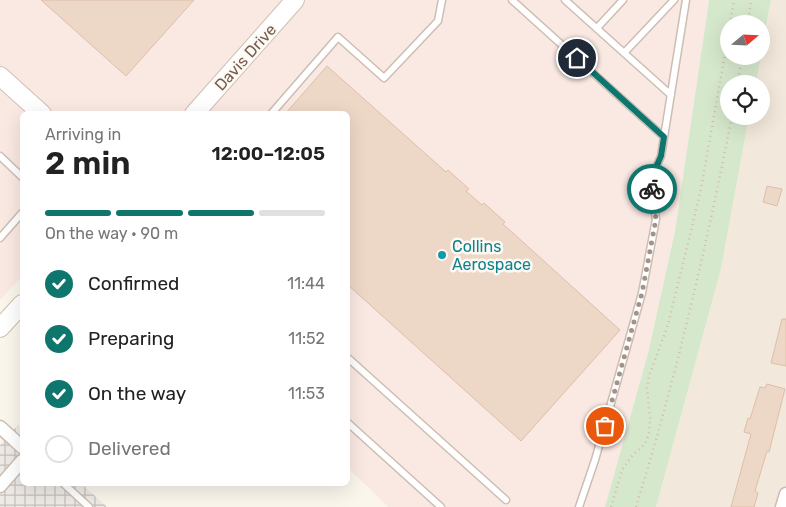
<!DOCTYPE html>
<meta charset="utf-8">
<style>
:root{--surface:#fff;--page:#f6f6f6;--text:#222;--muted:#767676;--line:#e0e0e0;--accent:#0f766e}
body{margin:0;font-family:Rubik,sans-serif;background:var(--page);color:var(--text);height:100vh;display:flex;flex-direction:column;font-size:19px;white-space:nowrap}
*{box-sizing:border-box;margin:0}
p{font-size:16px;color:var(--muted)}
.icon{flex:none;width:28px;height:28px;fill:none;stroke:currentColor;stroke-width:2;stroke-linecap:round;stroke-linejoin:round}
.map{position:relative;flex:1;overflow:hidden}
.panel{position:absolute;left:20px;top:111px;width:330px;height:375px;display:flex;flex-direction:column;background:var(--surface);border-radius:8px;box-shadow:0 5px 20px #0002}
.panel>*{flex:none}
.needle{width:32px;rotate:71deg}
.controls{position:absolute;left:720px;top:15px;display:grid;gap:10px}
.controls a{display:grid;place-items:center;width:50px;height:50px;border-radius:50%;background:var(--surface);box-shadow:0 5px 20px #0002;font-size:25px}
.pin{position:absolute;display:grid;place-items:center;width:42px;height:42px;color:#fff;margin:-21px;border:2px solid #fff;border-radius:50%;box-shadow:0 1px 5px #0007}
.courier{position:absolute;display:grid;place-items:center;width:50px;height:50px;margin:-25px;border:4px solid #0f766e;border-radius:50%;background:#fff;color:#222;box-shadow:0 1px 6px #0007}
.summary em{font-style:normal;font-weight:600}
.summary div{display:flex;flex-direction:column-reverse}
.summary{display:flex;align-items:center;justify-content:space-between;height:85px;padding:0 25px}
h1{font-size:32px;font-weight:600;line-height:38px}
.bar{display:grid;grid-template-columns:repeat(4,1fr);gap:8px 5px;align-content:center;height:60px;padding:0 25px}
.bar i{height:6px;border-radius:4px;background:var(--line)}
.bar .active{background:var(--accent)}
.bar p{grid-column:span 4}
ol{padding:0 25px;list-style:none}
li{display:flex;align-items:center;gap:15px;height:55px}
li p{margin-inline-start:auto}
li .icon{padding:5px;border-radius:50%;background:var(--accent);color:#fff;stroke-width:4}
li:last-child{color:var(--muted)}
li i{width:28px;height:28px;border:2px solid var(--line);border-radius:50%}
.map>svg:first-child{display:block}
</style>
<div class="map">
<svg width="786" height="507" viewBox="0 0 786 507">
<defs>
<pattern id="industrial-grid" width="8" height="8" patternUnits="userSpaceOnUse" patternTransform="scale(1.25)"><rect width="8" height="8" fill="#ede9e4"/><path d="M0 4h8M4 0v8" fill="none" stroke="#c5c0bb"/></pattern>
</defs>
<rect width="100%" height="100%" fill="#fbf6ec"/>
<path fill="#f2e8db" d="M771,0h15v507h-130l65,-238 28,-153h12v-32h-5z"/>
<path fill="#fae9e2" d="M0,0h709l-34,231 -27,122 -43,154h-217l-40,-39v-354h-326v162l-22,24z"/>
<path fill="url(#industrial-grid)" d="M18,425l4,5v54h60l25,23h-107v-62z"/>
<path fill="#d6e8cc" d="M709,0h62l-10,53v-29h-32v32h32l-5,28h-27v32h20l-28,153 -65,238h-51l43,-154 27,-122z"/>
<path fill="#edd7c7" stroke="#debea9" d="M41,0h153l-68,76z
M327,66l119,106 2,-2 21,19 -3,2 16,14 2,-2 21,19 -2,2 117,106 -99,111 -173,-156v-171h-63z
M767,186l15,3 -5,17 -14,-4z
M782,319h4v47l-15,-3z
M767,384l18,5 -16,63 -2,-1 -12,40 3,2 -4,14h-23l20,-73 -7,-2 4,-14 2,1 10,-32 5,1z"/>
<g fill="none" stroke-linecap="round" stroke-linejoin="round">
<defs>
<path id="lane" d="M512,0l152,137
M565,0l106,95
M597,28l26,-28
M624,53l50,-53
M271,114l67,-77 46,41 54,-57 4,-21
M0,156l22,21
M0,238l22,-25
M348,358l158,142
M348,423l93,84
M64,484l25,23
M579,507l16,-47 47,-167 14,-74 -6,-38 11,-25 25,-156"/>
<path id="street" d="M0,427l22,20
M0,486l22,-25
M782,507l4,-13"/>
<path id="secondary" d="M0,76l42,38
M194,114l101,-114
M0,328l22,-24"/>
</defs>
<use href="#lane" stroke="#ccbeb3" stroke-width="9"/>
<use href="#street" stroke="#ccbeb3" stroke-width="15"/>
<use href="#secondary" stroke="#cfbfb1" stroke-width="20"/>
<path stroke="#d3baa9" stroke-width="2.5" stroke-dasharray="1 4" stroke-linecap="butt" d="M730,24l4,-24
M748,24l3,-24
M738,84l4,-28
M611,507l11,-37 10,-14 13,-12 4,-10 1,-16 -3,-30 2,-12 19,-51 33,-136 28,-158
M636,507c40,-129 70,-259 96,-391"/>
<use href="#lane" stroke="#fff" stroke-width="6"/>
<use href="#street" stroke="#fff" stroke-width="12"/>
<use href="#secondary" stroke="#fff" stroke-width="18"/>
</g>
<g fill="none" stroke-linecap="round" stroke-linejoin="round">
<path stroke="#a39387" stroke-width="5" stroke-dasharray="0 9" d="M605,426l37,-133 14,-74 -4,-30"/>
<path stroke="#0f766e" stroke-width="6" d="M577,58l87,79 -3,19 -11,25 2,8"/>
</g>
<circle fill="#0f9aa8" stroke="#fef9f3" stroke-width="2" cx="442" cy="255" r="5"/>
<g text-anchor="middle" stroke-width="5" stroke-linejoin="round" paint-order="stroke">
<g font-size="16" fill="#745e51" stroke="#fef9f3">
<text transform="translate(245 57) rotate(-48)" y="6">Davis Drive</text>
</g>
<g font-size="16" fill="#0d838f" stroke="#fef9f3" text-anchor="start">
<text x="452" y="252">Collins<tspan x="452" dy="18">Aerospace</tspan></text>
</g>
</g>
</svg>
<div class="controls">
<a><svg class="needle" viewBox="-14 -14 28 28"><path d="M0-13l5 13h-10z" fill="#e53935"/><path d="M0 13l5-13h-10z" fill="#767676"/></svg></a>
<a><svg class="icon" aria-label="locate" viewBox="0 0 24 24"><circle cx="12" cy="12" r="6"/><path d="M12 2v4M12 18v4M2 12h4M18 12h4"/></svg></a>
</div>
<div class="pin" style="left:605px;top:426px;background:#ea580c"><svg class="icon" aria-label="bag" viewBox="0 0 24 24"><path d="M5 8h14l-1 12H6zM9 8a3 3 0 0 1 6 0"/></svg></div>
<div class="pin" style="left:577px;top:58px;background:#1f2937"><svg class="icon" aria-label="home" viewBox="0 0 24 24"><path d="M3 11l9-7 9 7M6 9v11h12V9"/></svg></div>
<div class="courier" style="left:652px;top:189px"><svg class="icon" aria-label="bike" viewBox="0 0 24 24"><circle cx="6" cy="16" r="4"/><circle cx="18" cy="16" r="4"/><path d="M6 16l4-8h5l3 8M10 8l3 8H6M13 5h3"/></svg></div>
<section class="panel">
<div class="summary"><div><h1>2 min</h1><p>Arriving in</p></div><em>12:00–12:05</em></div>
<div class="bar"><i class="active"></i><i class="active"></i><i class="active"></i><i></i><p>On the way · 90 m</p></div>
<ol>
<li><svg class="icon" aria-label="check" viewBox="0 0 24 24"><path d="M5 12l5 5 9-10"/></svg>Confirmed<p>11:44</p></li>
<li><svg class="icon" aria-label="check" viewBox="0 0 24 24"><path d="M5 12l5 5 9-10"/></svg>Preparing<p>11:52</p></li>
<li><svg class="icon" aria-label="check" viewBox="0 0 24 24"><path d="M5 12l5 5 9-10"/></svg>On the way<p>11:53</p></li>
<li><i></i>Delivered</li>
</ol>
</section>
</div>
